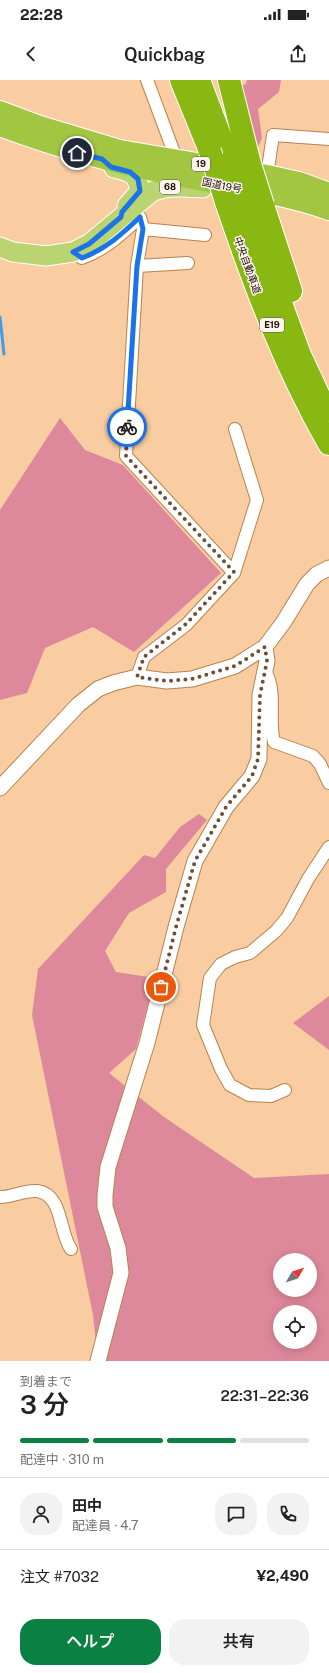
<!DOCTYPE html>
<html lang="ja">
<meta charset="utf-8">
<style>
:root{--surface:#fff;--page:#f2f2f2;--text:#222;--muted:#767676;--line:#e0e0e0;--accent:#0b8043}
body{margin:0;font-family:"Public Sans","Noto Sans JP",sans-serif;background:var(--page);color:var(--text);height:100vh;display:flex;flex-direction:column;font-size:15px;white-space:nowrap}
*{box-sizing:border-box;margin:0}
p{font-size:13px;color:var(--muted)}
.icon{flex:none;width:22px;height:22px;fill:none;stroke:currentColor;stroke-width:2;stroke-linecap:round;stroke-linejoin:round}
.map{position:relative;height:1281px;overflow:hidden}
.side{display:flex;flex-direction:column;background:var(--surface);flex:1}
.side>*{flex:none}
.needle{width:26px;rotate:51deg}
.buttons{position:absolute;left:273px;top:1173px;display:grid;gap:8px}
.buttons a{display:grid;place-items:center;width:44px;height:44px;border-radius:50%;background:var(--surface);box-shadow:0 2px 10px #0003;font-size:20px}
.pin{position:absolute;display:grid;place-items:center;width:34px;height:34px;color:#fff;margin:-17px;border:2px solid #fff;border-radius:50%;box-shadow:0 1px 4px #0007}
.courier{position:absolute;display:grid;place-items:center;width:40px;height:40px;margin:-20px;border:3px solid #1a73e8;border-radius:50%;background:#fff;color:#222;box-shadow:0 1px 5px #0007}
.headline em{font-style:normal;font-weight:600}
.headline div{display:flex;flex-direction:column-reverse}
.headline{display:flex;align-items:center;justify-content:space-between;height:68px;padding:0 20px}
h1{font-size:26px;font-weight:600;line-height:30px}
.bar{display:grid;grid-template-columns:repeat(4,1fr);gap:6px 4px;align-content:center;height:48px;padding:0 20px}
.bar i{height:5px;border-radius:3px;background:var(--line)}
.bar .selected{background:var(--accent)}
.bar p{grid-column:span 4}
.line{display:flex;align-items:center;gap:10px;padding:0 20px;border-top:1px solid var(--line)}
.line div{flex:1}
.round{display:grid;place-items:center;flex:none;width:42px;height:42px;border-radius:16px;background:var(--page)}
.button{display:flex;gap:8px;margin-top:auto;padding:8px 20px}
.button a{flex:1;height:46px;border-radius:16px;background:var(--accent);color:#fff;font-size:16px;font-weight:600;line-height:46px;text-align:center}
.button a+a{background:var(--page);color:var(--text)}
.status{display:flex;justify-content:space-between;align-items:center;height:28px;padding:0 20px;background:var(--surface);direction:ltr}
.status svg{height:11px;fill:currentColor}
header{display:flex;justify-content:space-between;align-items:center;height:52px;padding:0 20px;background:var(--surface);font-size:18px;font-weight:600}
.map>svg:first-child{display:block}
</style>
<div class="status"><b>22:28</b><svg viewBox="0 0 49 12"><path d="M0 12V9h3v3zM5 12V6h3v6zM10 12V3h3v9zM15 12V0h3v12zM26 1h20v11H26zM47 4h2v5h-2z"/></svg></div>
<header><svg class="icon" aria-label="back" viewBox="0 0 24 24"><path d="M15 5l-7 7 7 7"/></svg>Quickbag<svg class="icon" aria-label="share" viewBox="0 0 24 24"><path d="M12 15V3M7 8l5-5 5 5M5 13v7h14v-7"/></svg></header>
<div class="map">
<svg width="329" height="1281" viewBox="0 0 329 1281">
<rect width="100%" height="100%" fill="#f9cca1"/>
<path fill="#de899b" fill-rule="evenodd" d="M247,0h34l-2,12 -21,17 4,29 -7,16 -16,-68 7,-2z
M60,338l25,32 38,15 98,108 -87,79 -41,-25 -48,21 -18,45 -27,7v-190z
M199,734l8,6 -41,49v23l-37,21 -24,38 11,21 39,6 -19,71 -27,24 55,44 90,61 75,-4v187h-231l-5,-46 -61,-300 6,-46 106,-114 11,3 25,-31zM280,1180h30v30h-30zM280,1232h30v30h-30z
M329,916v54l-36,-27z"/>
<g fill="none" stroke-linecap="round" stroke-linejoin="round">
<path stroke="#419de6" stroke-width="3" d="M0,237l4,37"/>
<defs>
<path id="minor" d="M147,0l26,70v10
M267,95l6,-40 56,4
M143,149l62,6
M73,172l9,6c24,-9 40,-24 58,-41l3,12 -6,37 51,-3
M137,186l-11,190 108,117
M266,593c11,20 2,47 8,69l39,14 7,8 9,19
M137,597l7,-20 42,-32 48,-52 23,-73 -22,-71
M285,1010l-14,6 -22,-1 -19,-10 -9,-16 -18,-44 7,-47 11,-14 14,-7 15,-4 26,-22 11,-13 21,-39 21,-32
M0,1117c12,0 25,-7 37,-6 26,3 22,42 34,58"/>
<path id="tertiary" d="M0,708l78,-83 20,-16 15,-6 24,-6 30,4 25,-2 43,-13 30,-19 18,-24 24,-39 10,-10 12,-6
M98,1281l23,-88 -3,-25 -13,-41v-12l3,-28 39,-124 29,-116 19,-66 31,-54 26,-31 7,-17 1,-64 7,-34 -2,-14"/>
<path id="primary" d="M114,88c17,4 23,5 26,23l-13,15
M0,167l13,5 33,4 27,-4 16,-8 64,-53c17,-6 33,-4 50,-3"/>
<path id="trunk" d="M0,31l40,15 80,24 147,25 32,7 30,11
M0,46c56,21 113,37 172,49 52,11 106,17 157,35"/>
<path id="motorway" d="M181,0l29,71
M199,0l31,82
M229,0l21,84
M226,122c28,83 59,165 103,242
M244,122l56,153 26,56
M263,125l28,86"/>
</defs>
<use href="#minor" stroke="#b7834e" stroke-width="14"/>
<use href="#tertiary" stroke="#b7834e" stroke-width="17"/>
<use href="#primary" stroke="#fff" stroke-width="21"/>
<use href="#trunk" stroke="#fff" stroke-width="22"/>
<use href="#motorway" stroke="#fff" stroke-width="24"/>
<use href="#minor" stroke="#fff" stroke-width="12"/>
<use href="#tertiary" stroke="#fff" stroke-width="15"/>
<use href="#primary" stroke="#b9d471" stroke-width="19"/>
<use href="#trunk" stroke="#a2c642" stroke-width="20"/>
<use href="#motorway" stroke="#8ab812" stroke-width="22"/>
<defs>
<path id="motorway-bridge" d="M210,71l16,51
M230,82l14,40
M250,84l13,41"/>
</defs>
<use href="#motorway-bridge" stroke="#fff" stroke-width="24" stroke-linecap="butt"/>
<use href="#motorway-bridge" stroke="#8ab812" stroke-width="22"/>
</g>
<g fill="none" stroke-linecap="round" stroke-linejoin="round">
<path stroke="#6d5038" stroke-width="4" stroke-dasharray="0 7.2" d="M127,347l-1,29 108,116 -48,52 -42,33 -7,20 30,4 25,-2 43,-13 30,-19 2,14 -7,34 -2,64 -6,17 -26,31 -31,54 -19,66 -15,60"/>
<path stroke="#1a73e8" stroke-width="5" d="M77,73l25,6 9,8 19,5 8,7 2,12 -18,21 -1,5 -32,27 -16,8 9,6c24,-9 40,-24 58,-41l3,12 -6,37 -10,161"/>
</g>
<g text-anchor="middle" stroke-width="3" stroke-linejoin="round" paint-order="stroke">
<g fill="#fbf5f0" stroke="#625348" stroke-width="1">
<rect x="192" y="77" width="18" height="14" rx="3"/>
<rect x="160" y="100" width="20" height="14" rx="3"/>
<rect x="260" y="238" width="24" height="14" rx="3"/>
</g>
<g font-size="9" font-weight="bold" fill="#210e00">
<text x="201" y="87">19</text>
<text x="170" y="110">68</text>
<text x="272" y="248">E19</text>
</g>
<g font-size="10" fill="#210e00" stroke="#fbf5f0">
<text transform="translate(222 105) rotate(11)" y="4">国道19号</text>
<text transform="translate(248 185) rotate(70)" y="4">中央自動車道</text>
</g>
</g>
</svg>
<div class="buttons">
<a><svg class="needle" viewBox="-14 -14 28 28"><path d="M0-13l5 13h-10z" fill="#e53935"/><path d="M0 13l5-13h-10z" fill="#767676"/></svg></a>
<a><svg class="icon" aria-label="locate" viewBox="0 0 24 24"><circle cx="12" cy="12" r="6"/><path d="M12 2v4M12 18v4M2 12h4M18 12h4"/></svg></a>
</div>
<div class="pin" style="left:161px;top:907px;background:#ea580c"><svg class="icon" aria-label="bag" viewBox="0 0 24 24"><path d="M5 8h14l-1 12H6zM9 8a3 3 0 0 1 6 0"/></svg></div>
<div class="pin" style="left:77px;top:73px;background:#1f2937"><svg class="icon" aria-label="home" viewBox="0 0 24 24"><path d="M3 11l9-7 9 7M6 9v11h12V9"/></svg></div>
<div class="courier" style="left:127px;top:347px"><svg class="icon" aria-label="bike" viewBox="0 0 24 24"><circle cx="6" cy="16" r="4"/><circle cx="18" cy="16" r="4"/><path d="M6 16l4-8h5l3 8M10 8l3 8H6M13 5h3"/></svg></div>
</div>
<section class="side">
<div class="headline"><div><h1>3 分</h1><p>到着まで</p></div><em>22:31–22:36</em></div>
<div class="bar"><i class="selected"></i><i class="selected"></i><i class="selected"></i><i></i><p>配達中 · 310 m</p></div>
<div class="line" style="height:72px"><a class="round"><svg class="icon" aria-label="person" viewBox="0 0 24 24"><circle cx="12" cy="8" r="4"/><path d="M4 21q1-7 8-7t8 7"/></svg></a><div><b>田中</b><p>配達員 · 4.7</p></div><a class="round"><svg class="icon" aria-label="chat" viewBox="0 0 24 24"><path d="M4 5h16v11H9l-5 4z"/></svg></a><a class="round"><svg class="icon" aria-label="phone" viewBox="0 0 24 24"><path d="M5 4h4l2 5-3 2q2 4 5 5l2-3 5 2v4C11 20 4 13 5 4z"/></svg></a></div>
<div class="line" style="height:52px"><div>注文 #7032</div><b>¥2,490</b></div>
<div class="button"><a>ヘルプ</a><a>共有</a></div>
</section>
